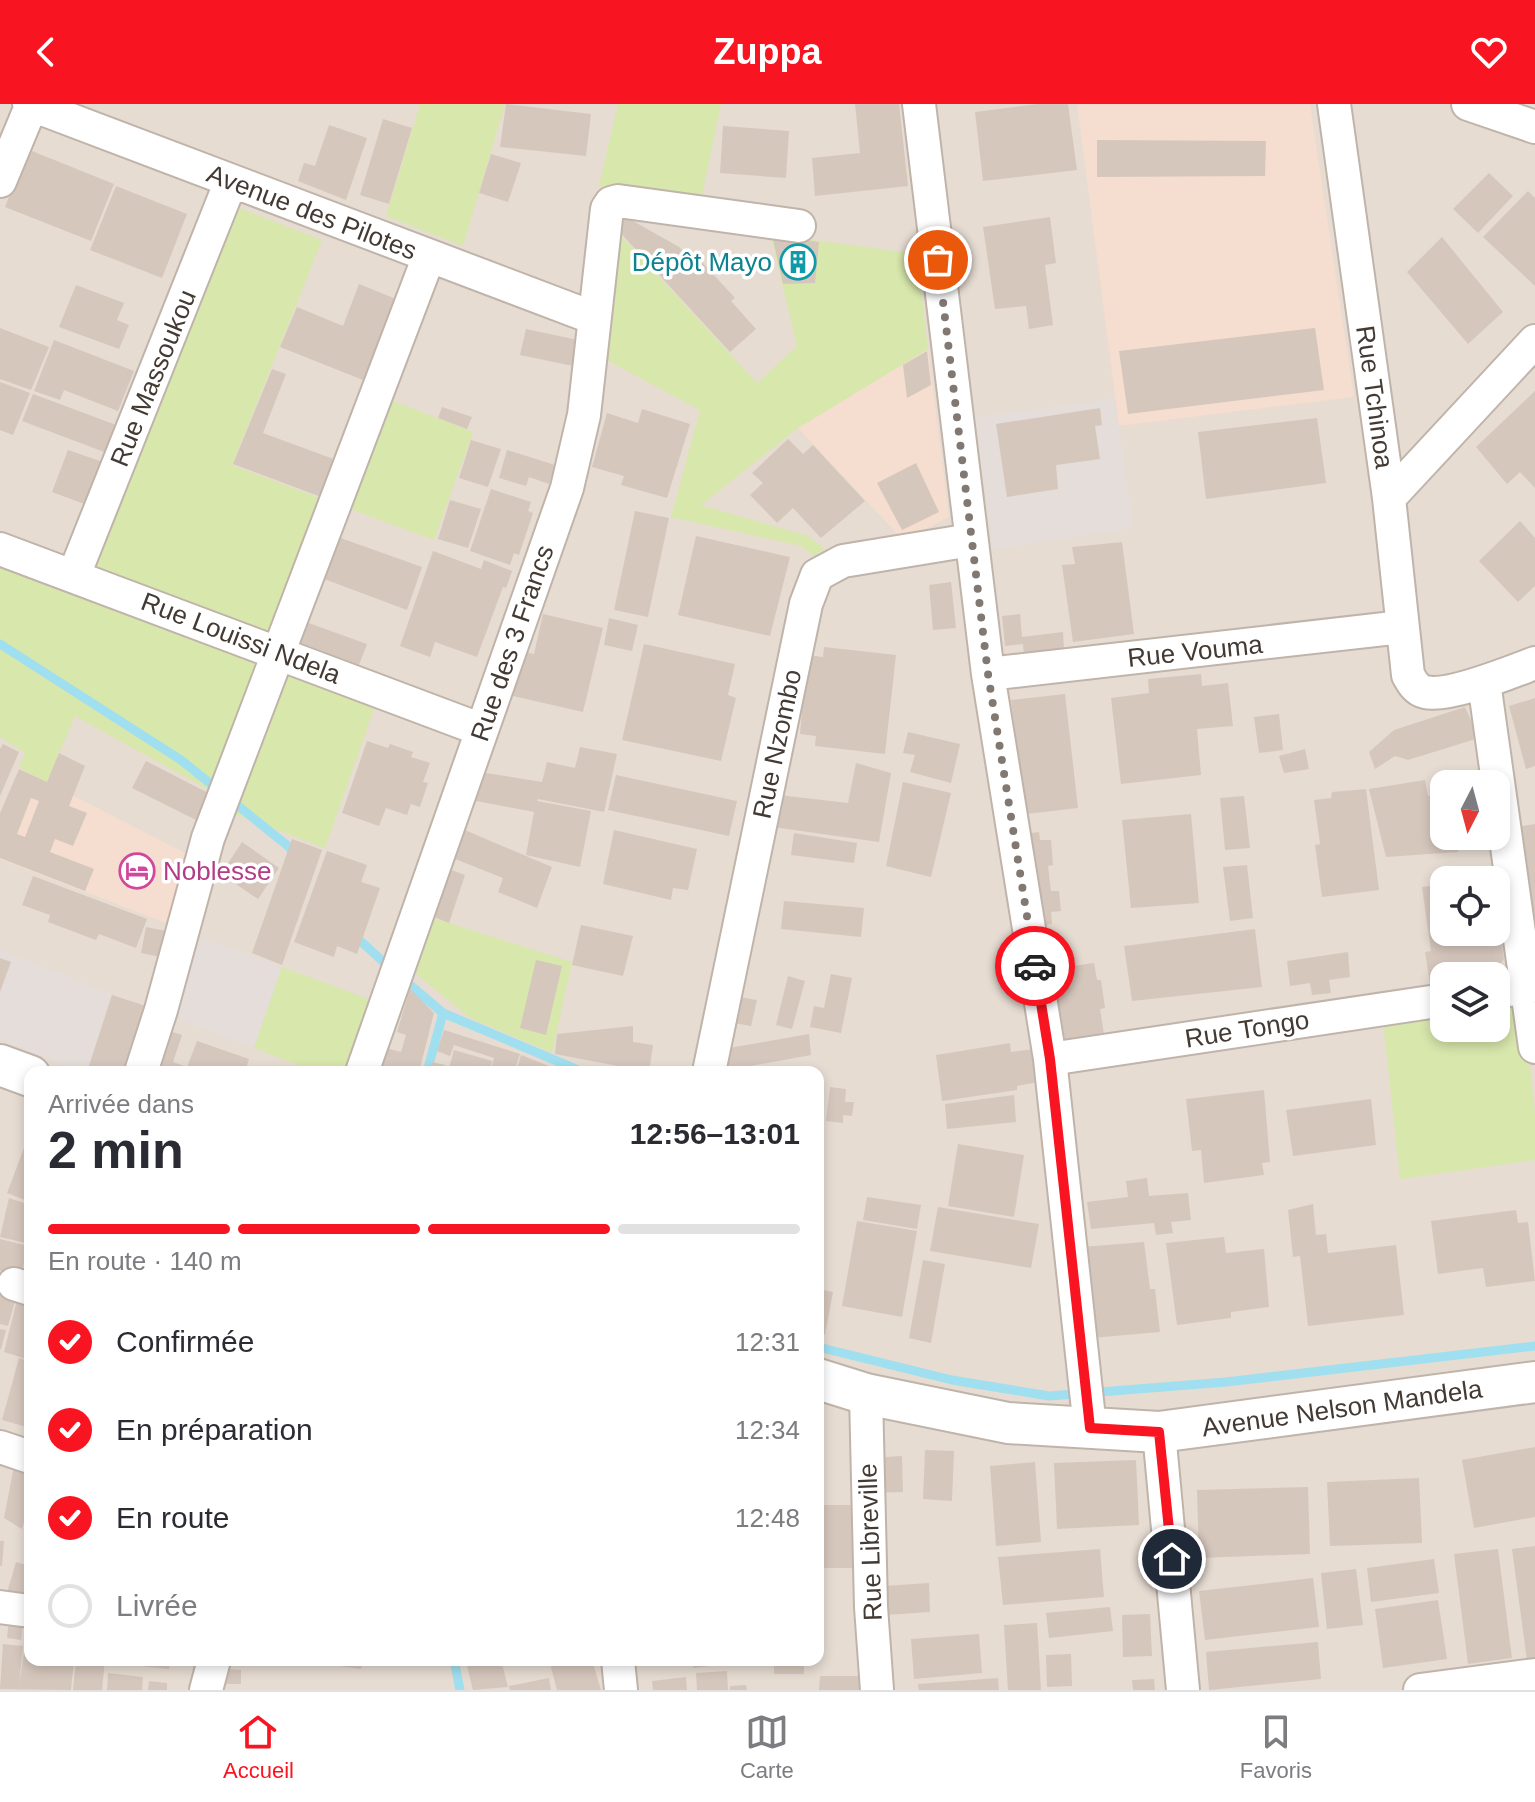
<!DOCTYPE html>
<html lang="fr">
<meta charset="utf-8">
<style>
:root{--surface:#fff;--page:#f7f7f7;--text:#2b2b33;--muted:#7c7c81;--line:#e1e1e2;--accent:#f91421}
body{margin:0;font-family:Helvetica,sans-serif;background:var(--page);color:var(--text);height:100vh;display:flex;flex-direction:column;font-size:30px;white-space:nowrap}
*{box-sizing:border-box;margin:0}
p{font-size:26px;color:var(--muted)}
.icon{flex:none;width:44px;height:44px;fill:none;stroke:currentColor;stroke-width:2;stroke-linecap:round;stroke-linejoin:round}
.map{position:relative;flex:1;overflow:hidden}
.drawer{position:absolute;left:24px;top:962px;width:800px;height:600px;display:flex;flex-direction:column;background:var(--surface);border-radius:16px;box-shadow:0 4px 12px #0003}
.drawer>*{flex:none}
.needle{width:52px;rotate:186deg}
.controls{position:absolute;left:1430px;top:666px;display:grid;gap:16px}
.controls a{display:grid;place-items:center;width:80px;height:80px;border-radius:16px;background:var(--surface);box-shadow:0 4px 12px #0003;font-size:40px}
.pin{position:absolute;display:grid;place-items:center;width:68px;height:68px;color:#fff;margin:-34px;border:4px solid #fff;border-radius:50%;box-shadow:0 2px 8px #0007}
.courier{position:absolute;display:grid;place-items:center;width:80px;height:80px;margin:-40px;border:6px solid #f91421;border-radius:50%;background:#fff;color:#222;box-shadow:0 2px 10px #0007}
.headline em{font-style:normal;font-weight:800}
.headline div{display:flex;flex-direction:column-reverse}
.headline{display:flex;align-items:center;justify-content:space-between;height:136px;padding:0 24px}
h1{font-size:52px;font-weight:800;line-height:60px}
.bar{display:grid;grid-template-columns:repeat(4,1fr);gap:12px 8px;align-content:center;height:96px;padding:0 24px}
.bar i{height:10px;border-radius:6px;background:var(--line)}
.bar .on{background:var(--accent)}
.bar p{grid-column:span 4}
ol{padding:0 24px;list-style:none}
li{display:flex;align-items:center;gap:24px;height:88px}
li p{margin-inline-start:auto}
li .icon{padding:8px;border-radius:50%;background:var(--accent);color:#fff;stroke-width:4}
li:last-child{color:var(--muted)}
li i{width:44px;height:44px;border:4px solid var(--line);border-radius:50%}
header{display:flex;justify-content:space-between;align-items:center;height:104px;padding:0 24px;background:var(--accent);color:#fff;font-size:36px;font-weight:800}
.dock{display:flex;justify-content:space-around;align-items:center;height:112px;border-top:2px solid var(--line);background:var(--surface);font-size:22px;color:var(--muted)}
.dock a{display:grid;justify-items:center;gap:4px}
.dock .on{color:var(--accent)}
.map>svg:first-child{display:block}
</style>
<header><svg class="icon" aria-label="back" viewBox="0 0 24 24"><path d="M15 5l-7 7 7 7"/></svg>Zuppa<svg class="icon" aria-label="heart" viewBox="0 0 24 24"><path d="M12 20l-8-8c-3-5 5-10 8-4 3-6 11-1 8 4z"/></svg></header>
<div class="map">
<svg width="1535" height="1586" viewBox="0 0 1535 1586">
<rect width="100%" height="100%" fill="#f2ebe4"/>
<path fill="#e6dcd2" fill-rule="evenodd" d="M0,0h1535v1586h-1535zM1444,680h52v52h-52zM1444,776h52v52h-52zM1444,872h52v52h-52zM30,968h788v588h-788z"/>
<path fill="#f5ddcf" d="M1077,0h233l44,293 -235,29z
M928,245l21,168 -46,23 -105,-112z
M19,664l172,88 -20,69 -171,-66v-47z"/>
<path fill="#e4ddd9" d="M1115,294l18,130 -141,21 -16,-132z
M192,829l90,34 -28,81 -86,-33z
M0,846l111,43 -23,79h-7l-81,-33z"/>
<path fill="#d8e7ac" d="M420,0h85l-42,142 -77,-30z
M618,0h103l-20,96 -102,-14z
M234,102l88,34 -90,225 93,35 -51,133 -184,-69z
M615,125l142,154 40,-37 -27,-112 147,20 11,95 -130,79 -97,77 107,31 17,13 -11,7 -13,-10 -130,-29 29,-107 -99,-53z
M386,294l87,34 -39,108 -89,-33z
M0,459l261,100 -48,129 -138,-76 -28,66 -28,-14 6,-15 -25,-16z
M284,567l91,35 -50,142 -94,-35z
M427,812l145,46 -20,91 -82,-35 -61,-50z
M282,863l92,34 -26,71h-32l-62,-24z
M1512,900l12,16 11,91v49l-135,19 -17,-158 61,-8v15h52v-22z"/>
<g fill="none" stroke-linecap="round" stroke-linejoin="round">
<path stroke="#a0dfef" stroke-width="9" d="M0,540l181,116 107,86 8,10
M354,831l36,33
M402,874l41,35 140,59
M427,968l16,-59
M818,1243l134,33 97,16 177,-14 309,-36
M454,1556l6,30"/>
</g>
<path fill="#d6c7bd" fill-rule="evenodd" d="M506,0l85,10 -5,42 -86,-9z
M855,0h44l9,82 -93,10 -3,-38 48,-5z
M1037,0h31l9,66 -94,11 -8,-69z
M383,15l29,9 -23,76 -29,-9z
M329,21l38,13 -21,62 -48,-19 6,-18 11,3z
M723,22l66,5 -3,47 -66,-5z
M1097,36l169,1 -1,35 -168,1z
M27,45l87,35 -23,57 -86,-34z
M491,50l30,9 -13,39 -29,-9z
M1489,69l24,23 -35,37 -25,-24z
M116,82l71,28 -25,64 -72,-28z
M1528,87l7,7v88l-52,-49z
M626,113l53,30 18,18 4,-4 34,37 -4,3 25,28 -26,23 -114,-124z
M1050,113l6,46 -11,2 8,60 -24,4 -3,-23 -31,3 -12,-82z
M772,131l47,7 -4,41 -32,1z
M1442,133l61,75 -35,32 -61,-72z
M359,180l37,15 -33,81 -83,-33 17,-40 46,19z
M76,181l48,18 -7,17 12,5 -10,24 -60,-22z
M0,224l49,19 -18,43 -31,-11z
M1315,224l9,62 -196,24 -9,-63z
M526,225l52,11 -5,26 -53,-11z
M54,236l80,31 -16,40 -54,-21 -4,10 -26,-9z
M927,247l4,34 -24,13 -4,-33z
M272,265l14,5 -23,59 76,28 -15,37 -91,-34z
M0,278l30,11 -17,42 -13,-5z
M1535,287v97l-15,-16 -13,12 -31,-37z
M33,290l86,32 -12,27 -85,-32z
M442,303l30,10 -5,12 -29,-11z
M1100,304l2,17 -7,1 5,33 -44,6 2,24 -51,8 -11,-73z
M642,305l48,15 -23,74 -46,-13 3,-9 -32,-9 15,-54 31,10z
M1317,314l9,65 -120,16 -8,-67z
M788,335l15,15 10,-9 52,56 -44,37 -28,-30 -16,15 -27,-28 13,-12 -11,-10z
M471,336l30,9 -13,38 -29,-9z
M68,346l35,12 -16,43 -35,-13z
M507,346l48,15 -6,19 -20,-7 -3,9 -27,-8z
M916,359l23,49 -37,18 -25,-47z
M491,385l40,13 -3,9 5,2 -14,42 -5,-2 -4,12 -40,-14z
M450,396l31,9 -13,39 -30,-9z
M635,407l34,7 -21,99 -34,-7z
M1520,417l15,17v48l-17,16 -39,-41z
M335,432l87,31 -15,43 -88,-33z
M696,432l94,21 -20,79 -92,-21z
M1122,438l12,92 -61,8 -11,-77 13,-1 -3,-17z
M433,447l48,18 3,-9 28,11 -6,17 -3,-1 -26,70 -42,-15 -5,15 -30,-11z
M951,478l5,46 -23,2 -4,-45z
M543,510l60,14 -20,84 -70,-16 10,-44 11,2z
M1020,510l2,23 41,-5 1,18 -40,5 -1,-11 -18,2 -3,-30z
M609,514l29,7 -6,26 -28,-6z
M303,517l64,23 -8,21 -63,-24z
M644,540l91,20 -7,31 8,3 -15,63 -99,-21z
M824,543l72,8 -11,99 -70,-8 1,-10 -16,-2 7,-79 16,2z
M1201,570l1,12 26,-3 5,43 -36,3 4,46 -80,9 -10,-86 38,-5 -1,-14z
M1065,590l13,114 -52,6 -15,-114z
M1535,594v68l-9,3 -17,-63z
M1465,603l14,31 -71,22 -13,-4 -20,13 -6,-17 25,-22z
M1279,610l4,36 -24,3 -5,-36z
M908,628l52,12 -9,39 -41,-11 5,-17 -12,-2z
M367,637l21,7 2,-4 23,8 -2,5 19,6 -7,19 5,1 -8,24 -9,-3 -4,11 -21,-7 -7,18 -37,-13z
M3,640l16,8 -19,44v-47z
M580,643l37,7 -13,58 -66,-13 -1,2 54,10 -11,56 -54,-12 8,-43 -58,-11 4,-29 62,10 5,-20 28,6z
M1305,645l4,20 -25,4 -5,-17z
M59,649l26,13 -16,40 18,7 -14,33 -18,-7 -5,13 44,17 -9,22 -85,-33v-45l19,-44 28,13zM31,694l8,3 -14,36 -8,-3z
M146,657l66,34 -14,26 -66,-33z
M856,659l35,10 -12,69 -106,-15 6,-32 69,8z
M616,671l121,26 -8,35 -121,-26z
M1425,676l3,16 16,-3v43h12l2,16 -72,5 -17,-68z
M903,678l48,11 -20,84 -45,-11z
M1366,685l13,101 -57,7 -7,-52 5,-1 -6,-44 17,-2 1,-6z
M1244,692l6,52 -25,2 -5,-52z
M1191,710l8,89 -68,5 -9,-88z
M1535,720v101l-4,1 -14,-99z
M460,724l92,39 -15,41 -39,-16 5,-14 -53,-21z
M614,726l83,19 -9,41 -15,-2 -2,12 -68,-16z
M1039,728l1,8h11l2,25 -5,1 3,25h8l2,20 -10,1 1,12 -7,1 -14,-92z
M794,729l63,10 -3,20 -63,-8z
M292,735l30,11 -40,115 -30,-12z
M242,738l37,26 -21,31 -37,-25z
M327,747l40,14 -6,17 19,6 -23,66 -20,-8 -3,11 -40,-15z
M1247,761l6,53 -23,3 -7,-54z
M446,764l19,7 -16,48 -20,-8z
M33,772l114,43 -11,29 -37,-14 -3,6 -48,-18 2,-7 -28,-10z
M1444,780v48h52v-10l3,-1 5,38 -13,17h-47v6l-14,2 -5,-32 6,-1 -9,-64z
M784,797l80,7 -3,29 -80,-8z
M581,821l52,11 -10,40 -51,-11z
M146,823l20,4 -5,26 -20,-4z
M1255,825l7,58 -130,14 -8,-55z
M1348,848l2,25 -21,3 2,13 -19,2 -2,-12 -20,3 -3,-25z
M0,854l11,4 -11,30z
M536,856l26,6 -16,69 -26,-7z
M1094,859l3,17h4l4,28 -5,1 4,25 -39,6 -12,-71z
M831,870l21,4 -11,55 -31,-6 4,-21 10,2z
M788,872l17,5 -13,48 -16,-4z
M410,885l24,24 -15,59h-46l9,-25 19,5 5,-17 -9,-3z
M112,891l37,12 -22,65h-40z
M734,892l23,4 -6,26 -23,-4z
M633,922v16l20,3 -4,27 -94,-18 2,-20z
M166,926l16,5 -9,27 14,5 10,-26 52,18 -4,13h-94z
M444,926l76,24 -6,18h-24l4,-14 -40,-13 -4,11 -13,-5z
M809,930l2,21 -88,16 6,-23z
M1010,939l1,9 23,-3 4,33 -21,4v4l-75,11 -6,-46z
M454,946l38,11 -3,11h-41z
M521,951l43,17h-48z
M432,958l13,3 -2,7h-13z
M818,981l4,1 -2,20h-2z
M830,983l16,2 -1,13h9l-2,14 -9,-1v8l-17,-2z
M1264,986l6,72 -8,1 2,12 -60,8 -3,-33 -9,1 -6,-52z
M1014,991l2,27 -69,7 -2,-25z
M1371,995l5,46 -83,11 -7,-46z
M958,1040l66,11 -10,62 -66,-11z
M24,1044l6,2v52l-23,-9z
M1147,1074l2,18 39,-3 3,27 -20,2 2,11 -17,2 -2,-12 -63,6 -4,-27 41,-5 -2,-16z
M867,1093l54,8 -4,24 -54,-9z
M9,1094l21,7v39l-30,-7z
M1313,1100l3,31 10,-1 2,19 68,-8 8,70 -96,11 -8,-70 -7,1 -5,-47z
M938,1103l101,17 -8,44 -101,-17z
M1516,1106l2,13 10,-1 7,59 -49,6 -3,-19 -45,6 -7,-53z
M857,1117l60,10 -15,86 -60,-11z
M1224,1133l2,16 38,-4 5,58 -38,5v6l-54,7 -11,-82z
M0,1135l28,7 -7,30 -21,-5z
M1144,1138l6,47h5l5,43 -69,6 -9,-91z
M923,1156l22,4 -14,79 -22,-5z
M0,1185l17,5 -9,32 -8,-2z
M818,1185l15,3 -8,43 -7,-2z
M17,1196l13,4v56l-26,-8z
M0,1225l6,1 -5,19h-1z
M19,1254l11,4v66l-28,-8z
M1535,1343v70l-61,11 -12,-68z
M925,1346l29,1 -2,50 -29,-2z
M902,1352l1,36 -34,1 -1,-35z
M1136,1356l3,65 -82,4 -3,-66z
M1035,1358l6,80 -45,4 -6,-80z
M14,1362l16,5v29l-8,29 -18,-11z
M1419,1374l3,65 -92,3 -3,-64z
M1308,1383l2,67 -111,4 -2,-68z
M818,1401h38v63h-38z
M0,1437h4l-2,25h-2z
M1535,1442v114l-8,1 -15,-112z
M1100,1445l4,48 -101,8 -5,-48z
M1498,1445l14,109 -44,6 -14,-110z
M1434,1455l5,34 -68,9 -4,-34z
M16,1458l14,4v41l-25,-8z
M1356,1465l7,56 -36,4 -6,-56z
M1313,1474l6,49 -114,13 -6,-49z
M929,1479l1,29 -44,3 -2,-29z
M1438,1496l9,59 -64,9 -8,-59z
M1110,1503l3,24 -64,7 -3,-25z
M1150,1510l2,42 -29,1 -1,-42z
M9,1514l14,1 -2,21 -14,-2z
M1037,1519l4,67h-33l-4,-65z
M28,1520h2v24l-5,-1z
M979,1530l3,39 -68,6 -3,-40z
M1318,1538l3,37 -112,11 -3,-38z
M3,1540l20,2 -4,40 5,-34h6v8h24v4h-11l16,2 -4,-2 1,-4h18l-3,30 -71,-1z
M1071,1550l1,32 -25,1 -1,-32z
M76,1556h29l-3,30h-29z
M122,1556h48l-1,9 -47,-5z
M339,1556h24l-2,9 -22,-3z
M474,1556h27l7,27 -35,3 -7,-28z
M549,1556h43l9,30h-44z
M692,1556h27v5l-26,3z
M774,1556h30v14h-30z
M223,1565l18,1v14h-19z
M727,1567l1,19h-31l-1,-17z
M108,1569l35,4 -1,13h-35z
M820,1572h41v14h-42z
M686,1573l1,13h-34l-1,-9z
M549,1574l2,12h-41l-1,-4z
M998,1574l1,12h-80l-1,-6z
M1154,1575l1,11h-22l-1,-10z
M149,1577l18,2v7h-19z
M746,1581l1,5h-17v-4z"/>
<g fill="none" stroke-linecap="round" stroke-linejoin="round">
<defs>
<path id="minor" d="M29,0l565,214
M919,0l69,570 62,385 40,369
M1334,0l55,394 19,177c4,7 8,15 17,17 23,6 86,-20 110,-29
M1468,0l67,23
M0,77l32,-77
M1389,394l146,-157
M0,445l482,181
M74,471l157,-394
M988,570l414,-47
M1484,578l51,365
M1496,888l39,-6
M1050,955l394,-59
M141,968l20,-62 47,-172 221,-582
M362,968l205,-584 17,-73 23,-206 4,-6 7,-2 181,25
M709,968l97,-468 11,-29 26,-14 128,-21
M14,1180l16,5
M866,1290l5,213 6,83
M1159,1328l24,258
M0,1343l30,10
M0,1503l30,4
M618,1556l3,30
M206,1586l8,-30
M1420,1586l115,-15"/>
<path id="tertiary" d="M0,961l30,11
M818,1275l48,15 142,29 151,9 376,-50"/>
</defs>
<use href="#minor" stroke="#c0b4aa" stroke-width="36"/>
<use href="#tertiary" stroke="#c0b4aa" stroke-width="44"/>
<use href="#minor" stroke="#fff" stroke-width="32"/>
<use href="#tertiary" stroke="#fff" stroke-width="40"/>
</g>
<g fill="none" stroke-linecap="round" stroke-linejoin="round">
<path stroke="#817872" stroke-width="8" stroke-dasharray="0 14.4" d="M938,156l50,414 47,292"/>
<path stroke="#f91421" stroke-width="10" d="M1035,862l15,93 40,369 69,4 13,127"/>
</g>
<defs>
<symbol id="building-ring" viewBox="-11 -11 22 22"><circle r="9.5" fill="#fff" stroke="#0f9aa8" stroke-width="1.5"/><path d="M-4-6H4V6H1V3H-1V6H-4ZM-2.5-4.3h1.7v1.8h-1.7ZM.8-4.3h1.7v1.8H.8ZM-2.5-1h1.7V.8h-1.7ZM.8-1h1.7V.8H.8Z" fill="#0f9aa8"/></symbol>
<symbol id="hotel-ring" viewBox="-11 -11 22 22"><circle r="9.5" fill="#fff" stroke="#d1479c" stroke-width="1.5"/><path d="M-6-4.5h1.5V1H6V5H4.5V3h-9V5H-6ZM-4 0a1.8 1.8 0 1 1 3.6 0ZM.5 0V-2.5h3Q6-2.5 6 0Z" fill="#d1479c"/></symbol>
</defs>
<g fill-rule="evenodd">
<use href="#building-ring" x="778" y="138" width="40" height="40"/>
<use href="#hotel-ring" x="117" y="747" width="40" height="40"/>
</g>
<g text-anchor="middle" stroke-width="7" stroke-linejoin="round" paint-order="stroke">
<g font-size="26" fill="#443a34" stroke="#fff">
<text transform="translate(312 108) rotate(21)" y="9">Avenue des Pilotes</text>
<text transform="translate(153 274) rotate(-68)" y="9">Rue Massoukou</text>
<text transform="translate(1375 293) rotate(82)" y="9">Rue Tchinoa</text>
<text transform="translate(241 534) rotate(21)" y="9">Rue Louissi Ndela</text>
<text transform="translate(512 539) rotate(-71)" y="9">Rue des 3 Francs</text>
<text transform="translate(1195 547) rotate(-6)" y="9">Rue Vouma</text>
<text transform="translate(777 640) rotate(-78)" y="9">Rue Nzombo</text>
<text transform="translate(1247 925) rotate(-9)" y="9">Rue Tongo</text>
<text transform="translate(1342 1304) rotate(-8)" y="9">Avenue Nelson Mandela</text>
<text transform="translate(870 1438) rotate(-92)" y="9">Rue Libreville</text>
</g>
<g font-size="26" fill="#0d838f" stroke="#fff" text-anchor="end">
<text x="772" y="167">Dépôt Mayo</text>
</g>
<g font-size="26" fill="#b23c85" stroke="#fff" text-anchor="start">
<text x="163" y="776">Noblesse</text>
</g>
</g>
</svg>
<div class="controls">
<a><svg class="needle" viewBox="-14 -14 28 28"><path d="M0-13l5 13h-10z" fill="#e53935"/><path d="M0 13l5-13h-10z" fill="#7c7c81"/></svg></a>
<a><svg class="icon" aria-label="locate" viewBox="0 0 24 24"><circle cx="12" cy="12" r="6"/><path d="M12 2v4M12 18v4M2 12h4M18 12h4"/></svg></a>
<a><svg class="icon" aria-label="layers" viewBox="0 0 24 24"><path d="M12 4l9 5-9 5-9-5zM3 14l9 5 9-5"/></svg></a>
</div>
<div class="pin" style="left:938px;top:156px;background:#ea580c"><svg class="icon" aria-label="bag" viewBox="0 0 24 24"><path d="M5 8h14l-1 12H6zM9 8a3 3 0 0 1 6 0"/></svg></div>
<div class="pin" style="left:1172px;top:1455px;background:#1f2937"><svg class="icon" aria-label="home" viewBox="0 0 24 24"><path d="M3 11l9-7 9 7M6 9v11h12V9"/></svg></div>
<div class="courier" style="left:1035px;top:862px"><svg class="icon" aria-label="car" viewBox="0 0 24 24"><path d="M5 17H2v-5l4-1 3-4h7l3 4 3 1v5h-3M9 17h6M6 11h13"/><circle cx="7" cy="17" r="2"/><circle cx="17" cy="17" r="2"/></svg></div>
<section class="drawer">
<div class="headline"><div><h1>2 min</h1><p>Arrivée dans</p></div><em>12:56–13:01</em></div>
<div class="bar"><i class="on"></i><i class="on"></i><i class="on"></i><i></i><p>En route · 140 m</p></div>
<ol>
<li><svg class="icon" aria-label="check" viewBox="0 0 24 24"><path d="M5 12l5 5 9-10"/></svg>Confirmée<p>12:31</p></li>
<li><svg class="icon" aria-label="check" viewBox="0 0 24 24"><path d="M5 12l5 5 9-10"/></svg>En préparation<p>12:34</p></li>
<li><svg class="icon" aria-label="check" viewBox="0 0 24 24"><path d="M5 12l5 5 9-10"/></svg>En route<p>12:48</p></li>
<li><i></i>Livrée</li>
</ol>
</section>
</div>
<nav class="dock">
<a class="on"><svg class="icon" aria-label="home" viewBox="0 0 24 24"><path d="M3 11l9-7 9 7M6 9v11h12V9"/></svg>Accueil</a>
<a><svg class="icon" aria-label="map" viewBox="0 0 24 24"><path d="M3 6l6-2 6 2 6-2v14l-6 2-6-2-6 2zM9 4v14M15 6v14"/></svg>Carte</a>
<a><svg class="icon" aria-label="saved" viewBox="0 0 24 24"><path d="M7 4h10v16l-5-4-5 4z"/></svg>Favoris</a>
</nav>
